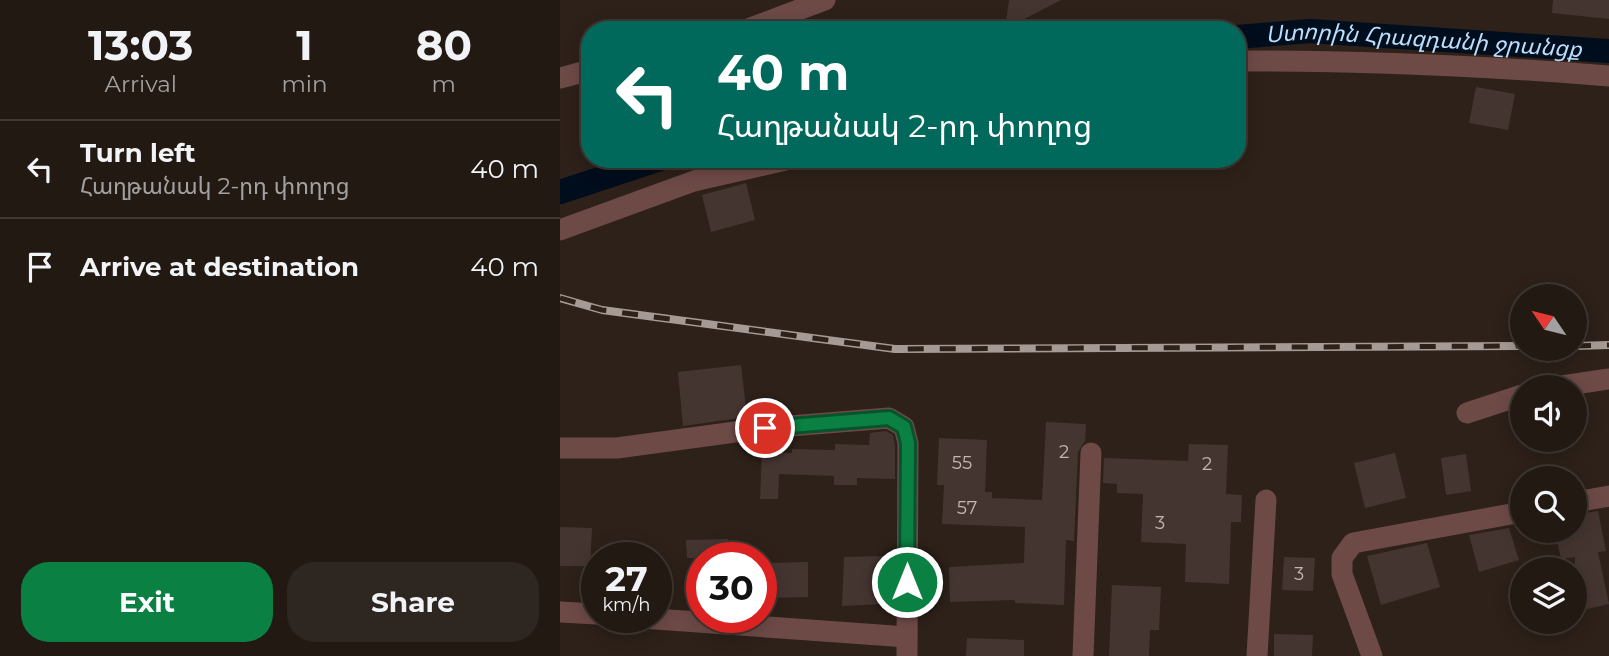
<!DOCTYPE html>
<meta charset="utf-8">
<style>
body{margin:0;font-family:Montserrat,"Noto Sans Armenian",sans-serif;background:#2e2621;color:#f1f3f6;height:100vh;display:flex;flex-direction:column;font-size:26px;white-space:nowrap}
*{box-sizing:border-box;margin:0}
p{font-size:23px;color:#a2a0a0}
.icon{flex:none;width:38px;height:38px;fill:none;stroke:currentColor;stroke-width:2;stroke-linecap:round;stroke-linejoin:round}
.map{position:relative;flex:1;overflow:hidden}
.details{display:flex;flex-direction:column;background:#221913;width:560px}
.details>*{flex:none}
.guide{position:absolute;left:21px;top:21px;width:665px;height:147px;border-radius:28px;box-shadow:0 4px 18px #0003,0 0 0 2px #3f3833;background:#00695c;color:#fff;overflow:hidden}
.needle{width:46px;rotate:305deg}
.buttons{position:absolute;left:950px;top:284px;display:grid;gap:14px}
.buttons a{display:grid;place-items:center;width:77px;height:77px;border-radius:50%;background:#221913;box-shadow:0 4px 18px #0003,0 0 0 2px #3f3833;font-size:35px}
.speed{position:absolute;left:21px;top:542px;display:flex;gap:14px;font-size:35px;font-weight:700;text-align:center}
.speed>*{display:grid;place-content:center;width:91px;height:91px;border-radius:50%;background:#221913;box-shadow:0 4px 18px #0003,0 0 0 2px #3f3833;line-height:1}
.speed small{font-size:18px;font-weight:400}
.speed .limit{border:10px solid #d22;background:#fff;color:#111}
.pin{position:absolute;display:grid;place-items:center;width:60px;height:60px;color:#fff;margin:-30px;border:4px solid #fff;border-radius:50%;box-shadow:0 2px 7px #0007}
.me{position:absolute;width:77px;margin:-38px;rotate:0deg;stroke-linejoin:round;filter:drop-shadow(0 0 5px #0008)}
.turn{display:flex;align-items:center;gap:24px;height:147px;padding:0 21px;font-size:32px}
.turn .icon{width:91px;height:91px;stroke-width:2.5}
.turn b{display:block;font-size:49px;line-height:60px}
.eta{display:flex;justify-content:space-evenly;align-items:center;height:119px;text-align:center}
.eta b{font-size:42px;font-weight:700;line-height:49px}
.primary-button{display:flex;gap:14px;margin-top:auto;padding:14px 21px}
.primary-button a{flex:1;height:80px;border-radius:28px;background:#0b8043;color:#fff;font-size:28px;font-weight:700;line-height:80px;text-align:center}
.primary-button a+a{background:#2e2621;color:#f1f3f6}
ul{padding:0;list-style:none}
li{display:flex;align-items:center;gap:21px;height:98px;padding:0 21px;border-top:2px solid #3f3833}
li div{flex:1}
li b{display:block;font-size:26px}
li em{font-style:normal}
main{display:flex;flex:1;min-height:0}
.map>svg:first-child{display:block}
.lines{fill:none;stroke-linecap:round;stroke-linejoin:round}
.canal{stroke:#000d1c;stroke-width:24}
.building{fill:#453531}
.minor{stroke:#6e4a47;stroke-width:21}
.rail-casing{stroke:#a59b94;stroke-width:8}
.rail{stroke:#2d2119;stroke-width:5;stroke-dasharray:16;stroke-linecap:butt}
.route-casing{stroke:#07532c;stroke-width:18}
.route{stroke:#0b8043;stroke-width:12}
.labels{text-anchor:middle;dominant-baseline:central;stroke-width:7;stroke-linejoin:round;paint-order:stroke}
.number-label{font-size:18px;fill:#c1b6b1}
.water-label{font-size:23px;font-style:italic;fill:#badefb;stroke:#2d2119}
</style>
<main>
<section class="details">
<div class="eta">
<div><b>13:03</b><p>Arrival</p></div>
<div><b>1</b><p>min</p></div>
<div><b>80</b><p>m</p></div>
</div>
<ul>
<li><svg class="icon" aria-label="left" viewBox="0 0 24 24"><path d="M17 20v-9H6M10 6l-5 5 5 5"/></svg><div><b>Turn left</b><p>Հաղթանակ 2-րդ փողոց</p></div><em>40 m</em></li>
<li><svg class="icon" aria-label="arrive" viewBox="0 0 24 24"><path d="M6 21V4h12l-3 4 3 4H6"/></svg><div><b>Arrive at destination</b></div><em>40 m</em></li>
</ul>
<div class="primary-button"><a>Exit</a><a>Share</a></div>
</section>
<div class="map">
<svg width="1049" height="656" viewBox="0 0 1049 656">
<rect width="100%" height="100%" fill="#2d2119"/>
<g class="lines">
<g class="canal">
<path id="s1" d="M677,37L750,31L1049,51"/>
<path d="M0,192L100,159"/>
</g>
</g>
<g class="building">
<path d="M449,0H501L445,29Z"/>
<path d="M993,0H1049V19L992,13Z"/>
<path d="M916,87L955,94L948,130L909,123Z"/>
<path d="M186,183L195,220L151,232L142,195Z"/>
<path d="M181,365L187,417L123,426L118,372Z"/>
<path d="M486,422L526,424L525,441L518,452L514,541L506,540L504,605L455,603V600L390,602L389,567L464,563L465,527L382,524L384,485H377L379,438L427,440L425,492H432V498L482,500Z"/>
<path d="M326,431L333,435L335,445V479L297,478V485H274V476L219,474L218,499H200L202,452L232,453V449L275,450V444L309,445L310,433Z"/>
<path d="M629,444L668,445L666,494L682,495L681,522H671L669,584L625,582L626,544L581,542L583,494L557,493V484L543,483L544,458L628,461Z"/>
<path d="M835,453L846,498L805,508L794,463Z"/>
<path d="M906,454L911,491L886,495L881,458Z"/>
<path d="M1038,511L1046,551L1038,552L1049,604L1015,612V557L1001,559L995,530H1015V515Z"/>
<path d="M0,527L32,528L30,566H0Z"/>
<path d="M949,528L959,560L919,572L909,535Z"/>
<path d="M168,539V558H127L126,540Z"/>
<path d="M867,543L880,587L821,605L807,556Z"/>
<path d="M325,556L322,604L282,606L284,557Z"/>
<path d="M724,557L755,558L753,591L722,590Z"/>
<path d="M248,562V597L210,598L209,563Z"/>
<path d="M552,585L601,587L599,630H590L589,656H549Z"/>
<path d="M714,634L753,635L752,656H714Z"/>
<path d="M407,638L464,640V656H406Z"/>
</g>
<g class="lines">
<g class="minor">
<path d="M185,30L265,0"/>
<path d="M677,61C801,60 925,66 1049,76"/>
<path d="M0,78L30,70"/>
<path d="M0,230L134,181L230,159"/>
<path d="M995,387L1049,379"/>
<path d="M907,413L962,395"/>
<path d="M0,448H57L205,428L329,418L344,427L348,443L347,656"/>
<path d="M1015,502L1049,496"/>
<path d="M0,612L37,614"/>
<path d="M82,618L347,637"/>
<path d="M523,656L531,453"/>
<path d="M697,656L706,500"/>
<path d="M812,656L782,574V558L793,543L962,512"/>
</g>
<defs>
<g id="rail">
<path d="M0,298L42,310L335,349L962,346"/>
<path d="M1015,346L1049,345"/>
</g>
</defs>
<use href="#rail" class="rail-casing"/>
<use href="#rail" class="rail"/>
</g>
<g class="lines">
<defs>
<path id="route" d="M205,428L329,418L344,427L348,443L347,582"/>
</defs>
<use href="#route" class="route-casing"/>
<use href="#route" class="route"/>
</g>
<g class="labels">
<g class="number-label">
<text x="504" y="452">2</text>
<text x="402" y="463">55</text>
<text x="647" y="464">2</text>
<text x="407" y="508">57</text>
<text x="600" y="523">3</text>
<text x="739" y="574">3</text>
</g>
<g class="water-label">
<text stroke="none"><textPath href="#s1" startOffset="187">Ստորին Հրազդանի ջրանցք</textPath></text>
</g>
</g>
</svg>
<div class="buttons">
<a><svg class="needle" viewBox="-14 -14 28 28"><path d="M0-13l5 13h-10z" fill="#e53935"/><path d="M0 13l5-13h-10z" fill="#a2a0a0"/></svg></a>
<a><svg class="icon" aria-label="sound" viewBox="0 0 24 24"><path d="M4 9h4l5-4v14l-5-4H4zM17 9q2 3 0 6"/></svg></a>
<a><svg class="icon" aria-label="search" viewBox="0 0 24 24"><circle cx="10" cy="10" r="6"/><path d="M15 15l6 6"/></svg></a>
<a><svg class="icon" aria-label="layers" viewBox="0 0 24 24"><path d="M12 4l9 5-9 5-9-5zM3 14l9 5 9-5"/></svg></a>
</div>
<div class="speed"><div>27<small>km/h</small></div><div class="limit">30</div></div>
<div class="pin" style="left:205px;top:428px;background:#d93025"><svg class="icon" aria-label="arrive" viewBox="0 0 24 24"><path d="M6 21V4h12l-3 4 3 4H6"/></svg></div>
<svg class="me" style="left:347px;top:582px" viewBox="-20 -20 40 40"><circle r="17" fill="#0b8043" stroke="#fff" stroke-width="3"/><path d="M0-11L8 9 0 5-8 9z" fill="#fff"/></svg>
<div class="guide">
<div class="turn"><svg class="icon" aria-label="left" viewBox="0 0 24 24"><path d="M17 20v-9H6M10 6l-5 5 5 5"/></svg><div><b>40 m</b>Հաղթանակ 2-րդ փողոց</div></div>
</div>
</div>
</main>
